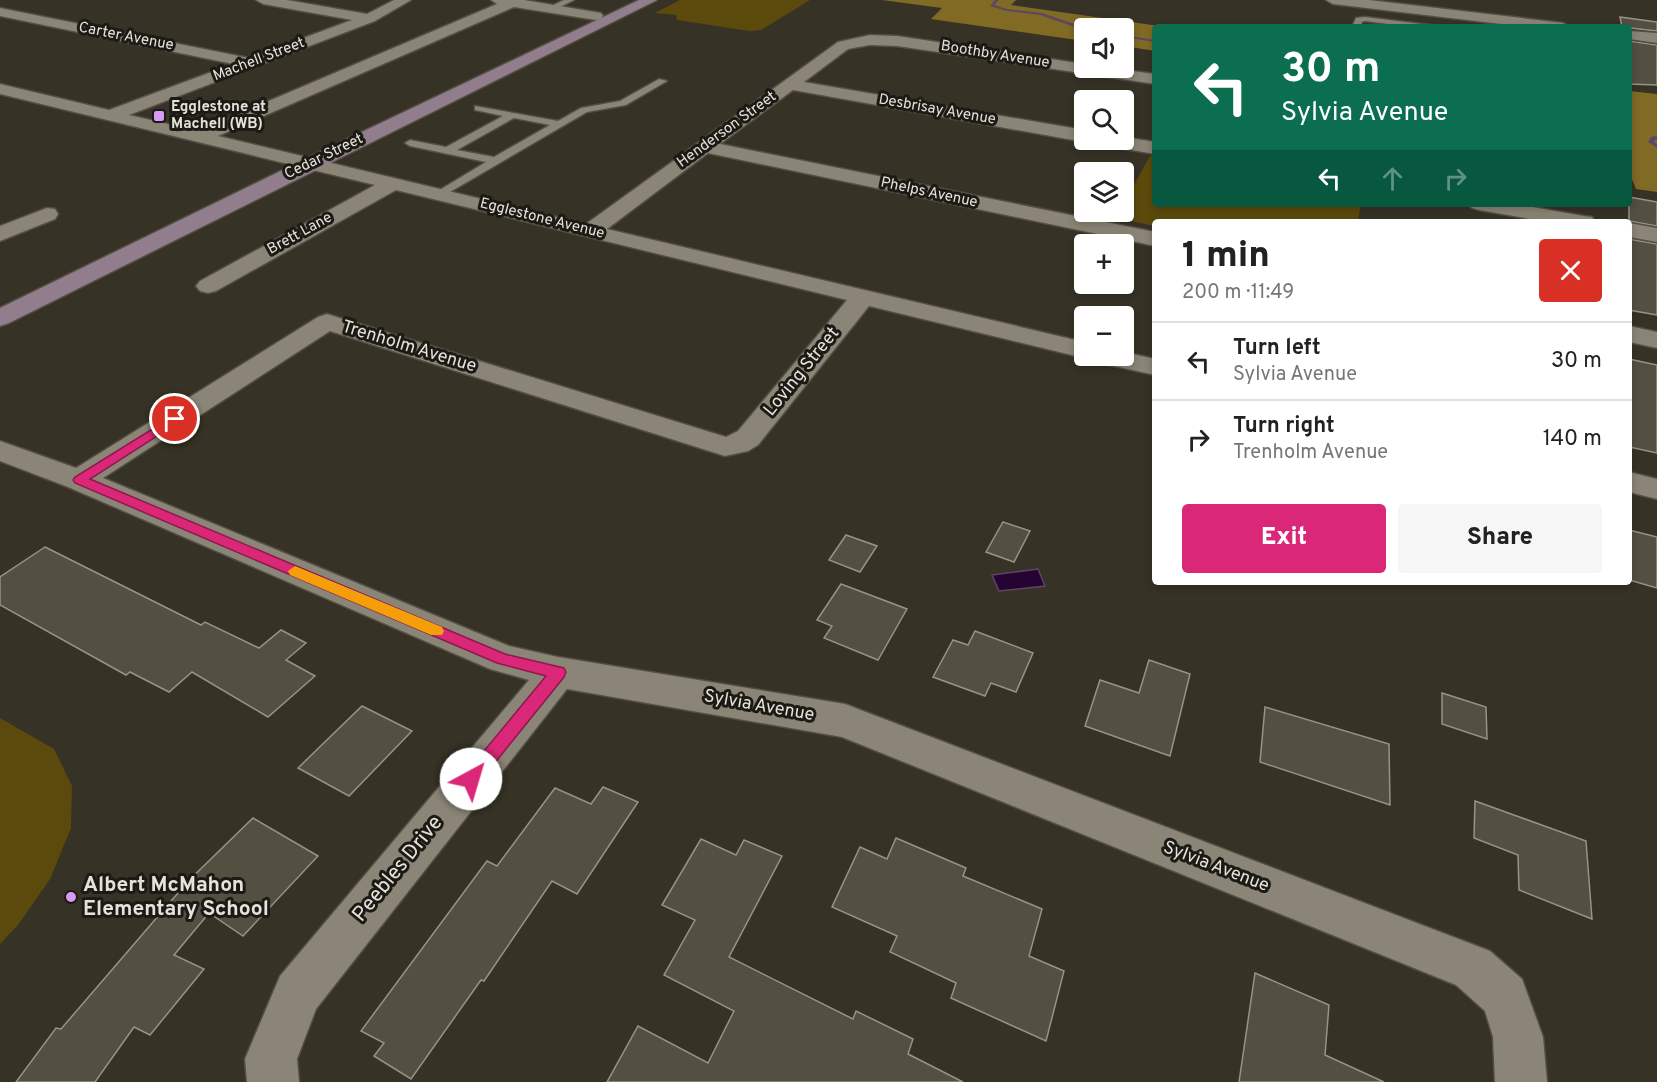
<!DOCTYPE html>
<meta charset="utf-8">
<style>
body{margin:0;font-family:Overpass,sans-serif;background:#f6f6f6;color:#222;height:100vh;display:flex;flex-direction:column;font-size:22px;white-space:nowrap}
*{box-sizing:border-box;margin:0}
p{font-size:20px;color:#767676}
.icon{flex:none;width:33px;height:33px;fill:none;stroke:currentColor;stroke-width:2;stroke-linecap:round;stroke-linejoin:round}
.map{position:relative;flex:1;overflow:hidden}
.sheet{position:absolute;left:1152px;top:219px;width:480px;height:366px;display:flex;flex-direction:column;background:#fff;border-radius:6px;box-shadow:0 3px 9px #0003}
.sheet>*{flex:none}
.hud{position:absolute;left:1152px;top:24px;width:480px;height:183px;border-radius:6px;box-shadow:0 3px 9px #0003;background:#0b6e4f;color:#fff;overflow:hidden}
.tools{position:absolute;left:1074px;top:18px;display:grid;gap:12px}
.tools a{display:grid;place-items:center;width:60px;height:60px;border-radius:6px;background:#fff;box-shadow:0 3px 9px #0003;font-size:30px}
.pin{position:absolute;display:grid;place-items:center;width:51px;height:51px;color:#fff;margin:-26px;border:3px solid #fff;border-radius:50%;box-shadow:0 2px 6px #0007}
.me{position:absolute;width:66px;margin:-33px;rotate:39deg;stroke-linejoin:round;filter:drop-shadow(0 0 4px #0008)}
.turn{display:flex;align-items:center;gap:21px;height:126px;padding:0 30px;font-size:27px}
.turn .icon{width:78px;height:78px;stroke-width:2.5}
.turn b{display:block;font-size:42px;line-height:51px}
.lanes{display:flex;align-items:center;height:57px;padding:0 30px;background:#0003;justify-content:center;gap:30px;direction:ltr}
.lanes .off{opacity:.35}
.round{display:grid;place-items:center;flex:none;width:63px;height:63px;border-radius:6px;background:#f6f6f6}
.overview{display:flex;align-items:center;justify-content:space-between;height:102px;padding:0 30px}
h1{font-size:36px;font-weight:800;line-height:45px}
.action{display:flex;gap:12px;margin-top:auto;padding:12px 30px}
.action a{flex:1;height:69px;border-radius:6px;background:#db2777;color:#fff;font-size:24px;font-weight:800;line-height:69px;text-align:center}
.action a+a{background:#f6f6f6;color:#222}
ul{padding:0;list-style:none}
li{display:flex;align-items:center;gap:18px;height:78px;padding:0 30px;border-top:2px solid #e0e0e0}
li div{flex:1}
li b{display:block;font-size:22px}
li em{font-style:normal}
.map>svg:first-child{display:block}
.green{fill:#5c4a0c}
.forest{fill:#816b24}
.water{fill:#250333;stroke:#5f4665;stroke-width:1.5}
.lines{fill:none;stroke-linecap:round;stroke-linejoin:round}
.stream{fill:#5f4665;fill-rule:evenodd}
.building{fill:#534f41;stroke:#989384;stroke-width:1.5}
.lane-casing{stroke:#524e43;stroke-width:3}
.street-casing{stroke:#524e43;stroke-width:3}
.secondary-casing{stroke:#524e43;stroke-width:3}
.lane{fill:#8a8576;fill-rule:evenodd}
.street{fill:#8a8576;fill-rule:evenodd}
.secondary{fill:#927d8d;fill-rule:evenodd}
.route{fill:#db2777;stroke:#8e194d;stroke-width:1.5}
.slow{fill:#f59e0b}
.poi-dot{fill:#d99af7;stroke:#1c1a14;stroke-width:2}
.labels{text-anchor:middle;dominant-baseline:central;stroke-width:6;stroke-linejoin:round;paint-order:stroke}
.far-street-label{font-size:15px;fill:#e5e2da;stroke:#1c1a14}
.far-poi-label{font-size:15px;font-weight:bold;fill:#e5e2da;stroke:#1c1a14;text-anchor:start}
.street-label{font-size:18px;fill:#e5e2da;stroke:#1c1a14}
.near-street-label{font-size:21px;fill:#e5e2da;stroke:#1c1a14}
.near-poi-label{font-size:21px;font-weight:bold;fill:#e5e2da;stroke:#1c1a14;text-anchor:start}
</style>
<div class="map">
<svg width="1657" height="1082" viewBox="0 0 1657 1082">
<rect width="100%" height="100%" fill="#363225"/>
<g class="green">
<path d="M680,0H810L761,30L749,31L677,20L676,15L655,13Z"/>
<path d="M1150,156L1155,157V204H1361L1358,222H1155V226L1115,218L1119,212H1124V203Z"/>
<path d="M0,718L54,749L72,786L71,828L50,879L18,925L0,944Z"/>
</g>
<g class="forest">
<path d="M882,0H1016L1011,5L1166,27H1155V51L1124,46V28H1084V41L931,19L942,8Z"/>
<path d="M1629,91L1657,94V192L1636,189L1629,172Z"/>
</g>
<path class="water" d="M1038,569L1045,586L999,591L992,575Z"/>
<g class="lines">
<g class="stream">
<path d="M995,0H999L994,5L1007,9L1042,13L1086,28L1083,30L1040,15L1007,11L990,6Z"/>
<path d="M1124,35L1155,40V42L1124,37Z"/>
<path d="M1657,136V140H1655L1654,142L1657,144V148L1648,142L1651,137Z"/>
</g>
</g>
<g class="building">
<path d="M1620,17L1657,22V31L1622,27Z"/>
<path d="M1629,41L1657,45V85L1629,84Z"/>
<path d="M1629,197L1657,202V226L1629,221Z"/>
<path d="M1629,239L1657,244V315L1629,310Z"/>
<path d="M1629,359L1657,365V453L1629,447Z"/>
<path d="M1003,522L1030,531L1014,562L986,552Z"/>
<path d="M1629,530L1657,537V588L1629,580Z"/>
<path d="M846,535L877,546L860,572L829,560Z"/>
<path d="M45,547L201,625L205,622L259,648L281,630L306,643L286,660L315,676L268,717L192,672L169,692L130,672L126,675L0,605V577Z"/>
<path d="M841,584L907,609L878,660L824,638L832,626L817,620Z"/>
<path d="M975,631L1033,653L1016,692L991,683L985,696L933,677L953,640L968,645Z"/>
<path d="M1149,660L1190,674L1170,756L1085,726L1100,680L1139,693Z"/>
<path d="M1442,693L1486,707L1487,739L1442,724Z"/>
<path d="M362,706L412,731L349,796L298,768Z"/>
<path d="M1265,707L1389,744L1390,805L1260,762Z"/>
<path d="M603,787L638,802L577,894L552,881L484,981L481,980L411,1079L374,1056L384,1043L361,1031L487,861L497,866L555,788L591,804Z"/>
<path d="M1475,801L1586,841L1592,919L1519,890L1518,855L1474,838Z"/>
<path d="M253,818L318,856L243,936L209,913L174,955L204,969L150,1035L134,1027L95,1082H16L56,1028L61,1029L178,893L177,892Z"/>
<path d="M896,838L966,868L963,876L1042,909L1029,956L1064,971L1046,1041L951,998L956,983L890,952L897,936L832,907L860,847L887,859Z"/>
<path d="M701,839L736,855L744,840L782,856L729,957L853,1019L856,1011L913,1039L908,1054L963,1082H607L638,1026L708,1063L734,1011L664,975L695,920L662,905Z"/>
<path d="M1255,973L1329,1005L1325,1055L1384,1082H1239Z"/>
</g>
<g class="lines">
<defs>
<g id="lane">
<path d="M564,0H574L554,10L547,8Z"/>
<path d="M1365,17L1430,25L1434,27H1411L1365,21L1362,22L1360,27H1352L1356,18Z"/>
<path d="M659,79L667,81L626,105L587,112L443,196H435L433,194L486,162L410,146L405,143L410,140L446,147L503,116L475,110V106L558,121L581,108L620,101ZM514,118L550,125L494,157L457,150Z"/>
</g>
<g id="street">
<path d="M256,0H287L367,14L394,0H411L375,21L129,115L198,131L497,4L491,0H524L601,13L603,16L601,19L596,20L514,7L218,136L586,224L838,42L870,35L897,36L1084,64V68H1110L1155,74V84L897,46L870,45L848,49L804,82L1084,130V140H1091L1084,142L793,90L720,144L1155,232V246L708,153L607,229L1084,342V356H1124V352L1155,359V375L1096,362L1092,356L1084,358L869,306L758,445L748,451L725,456L330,331L103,478L509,646L558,657L845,704L1490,951L1522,979L1543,1037L1547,1082H1495L1493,1037L1485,1011L1456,985L842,737L567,689L316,1009L297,1059L299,1082H247L245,1059L280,976L529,680L490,669L68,487L0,461V441L76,468L318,317L327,314L726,437L738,431L847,300L396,190L216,291L208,293L200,291L196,286L200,281L375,185L0,94V84L109,110L233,64L0,16V8L249,58L352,20L263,4Z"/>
<path d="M1326,0H1369L1563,23L1570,27H1526L1333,4Z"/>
<path d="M1629,31L1657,33V43L1629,39Z"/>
<path d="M1124,137L1155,142V154L1107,146L1100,144L1098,140H1124Z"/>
<path d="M1468,204H1516L1584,216L1592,217L1595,222H1547L1479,210L1472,208Z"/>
<path d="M47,208L55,209L58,214L55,219L0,241V226Z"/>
<path d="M1629,223L1657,228V242L1629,237Z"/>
<path d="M1629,326L1657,332V348L1629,342Z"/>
<path d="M1629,472L1657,479V499L1629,492Z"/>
</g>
<path id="secondary" d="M639,0H657L9,323L0,326V308L303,160Z"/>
</defs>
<use href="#lane" class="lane-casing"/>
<use href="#street" class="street-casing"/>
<use href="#secondary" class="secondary-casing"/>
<use href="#lane" class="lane"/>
<use href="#street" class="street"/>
<use href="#secondary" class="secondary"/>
</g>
<path class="route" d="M175,415L181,419L179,422L90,479L505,654L564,668L566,672L564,677L477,785L471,787L465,785L463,779L465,774L546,676L497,663L75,483L73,480L75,477Z"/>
<path class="slow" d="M295,566L442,627L444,631L442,635H431L290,575L288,571Z"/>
<g class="poi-dot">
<rect x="153" y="110" width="12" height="12" rx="3"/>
<circle cx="71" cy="897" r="6"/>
</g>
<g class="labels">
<g class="far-street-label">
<text transform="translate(126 37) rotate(11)">Carter Avenue</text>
<text transform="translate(995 55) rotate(9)">Boothby Avenue</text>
<text transform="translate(259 60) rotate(-21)">Machell Street</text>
<text transform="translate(937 110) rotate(10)">Desbrisay Avenue</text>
<text transform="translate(727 130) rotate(-36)">Henderson Street</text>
<text transform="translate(324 157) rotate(-26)">Cedar Street</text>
<text transform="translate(929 193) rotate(12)">Phelps Avenue</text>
<text transform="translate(542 219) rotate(14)">Egglestone Avenue</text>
<text transform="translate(300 234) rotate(-29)">Brett Lane</text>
</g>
<g class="far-poi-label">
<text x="171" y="107">Egglestone at<tspan x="171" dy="17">Machell (WB)</tspan></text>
</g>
<g class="street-label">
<text transform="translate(409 347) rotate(17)">Trenholm Avenue</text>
<text transform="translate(802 372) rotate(-51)">Loving Street</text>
<text transform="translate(759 706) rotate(10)">Sylvia Avenue</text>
<text transform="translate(1216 867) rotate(21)">Sylvia Avenue</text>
</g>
<g class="near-street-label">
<text transform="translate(398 869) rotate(-51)">Peebles Drive</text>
</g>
<g class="near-poi-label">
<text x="83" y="885">Albert McMahon<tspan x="83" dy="24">Elementary School</tspan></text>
</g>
</g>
</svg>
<div class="tools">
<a><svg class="icon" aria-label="sound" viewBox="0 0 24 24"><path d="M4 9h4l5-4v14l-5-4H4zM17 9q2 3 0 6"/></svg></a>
<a><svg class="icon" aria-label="search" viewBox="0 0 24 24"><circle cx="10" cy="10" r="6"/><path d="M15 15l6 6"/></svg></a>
<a><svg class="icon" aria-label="layers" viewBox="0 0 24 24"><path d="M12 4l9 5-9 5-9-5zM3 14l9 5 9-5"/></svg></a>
<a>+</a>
<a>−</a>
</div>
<div class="pin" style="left:175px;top:419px;background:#d93025"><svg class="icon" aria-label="arrive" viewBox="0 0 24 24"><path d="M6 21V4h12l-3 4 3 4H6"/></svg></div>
<svg class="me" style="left:471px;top:779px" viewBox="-20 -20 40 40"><circle r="19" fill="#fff"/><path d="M0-13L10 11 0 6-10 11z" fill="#db2777"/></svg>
<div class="hud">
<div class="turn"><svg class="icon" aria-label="left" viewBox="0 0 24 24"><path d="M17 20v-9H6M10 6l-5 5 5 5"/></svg><div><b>30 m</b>Sylvia Avenue</div></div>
<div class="lanes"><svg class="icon" aria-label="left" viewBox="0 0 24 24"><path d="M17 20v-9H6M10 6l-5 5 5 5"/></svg><svg class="icon off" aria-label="ahead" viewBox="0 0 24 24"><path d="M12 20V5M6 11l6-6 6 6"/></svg><svg class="icon off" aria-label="right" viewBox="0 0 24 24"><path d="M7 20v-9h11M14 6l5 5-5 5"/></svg></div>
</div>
<section class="sheet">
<div class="overview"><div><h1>1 min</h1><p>200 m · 11:49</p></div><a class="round" style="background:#d93025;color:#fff"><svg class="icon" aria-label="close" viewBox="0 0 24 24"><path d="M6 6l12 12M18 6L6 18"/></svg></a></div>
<ul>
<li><svg class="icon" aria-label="left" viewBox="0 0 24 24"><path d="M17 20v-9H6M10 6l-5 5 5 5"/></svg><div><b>Turn left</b><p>Sylvia Avenue</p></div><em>30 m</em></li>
<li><svg class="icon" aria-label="right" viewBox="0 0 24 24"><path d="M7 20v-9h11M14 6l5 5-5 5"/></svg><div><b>Turn right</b><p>Trenholm Avenue</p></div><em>140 m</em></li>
</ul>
<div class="action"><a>Exit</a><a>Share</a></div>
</section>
</div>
